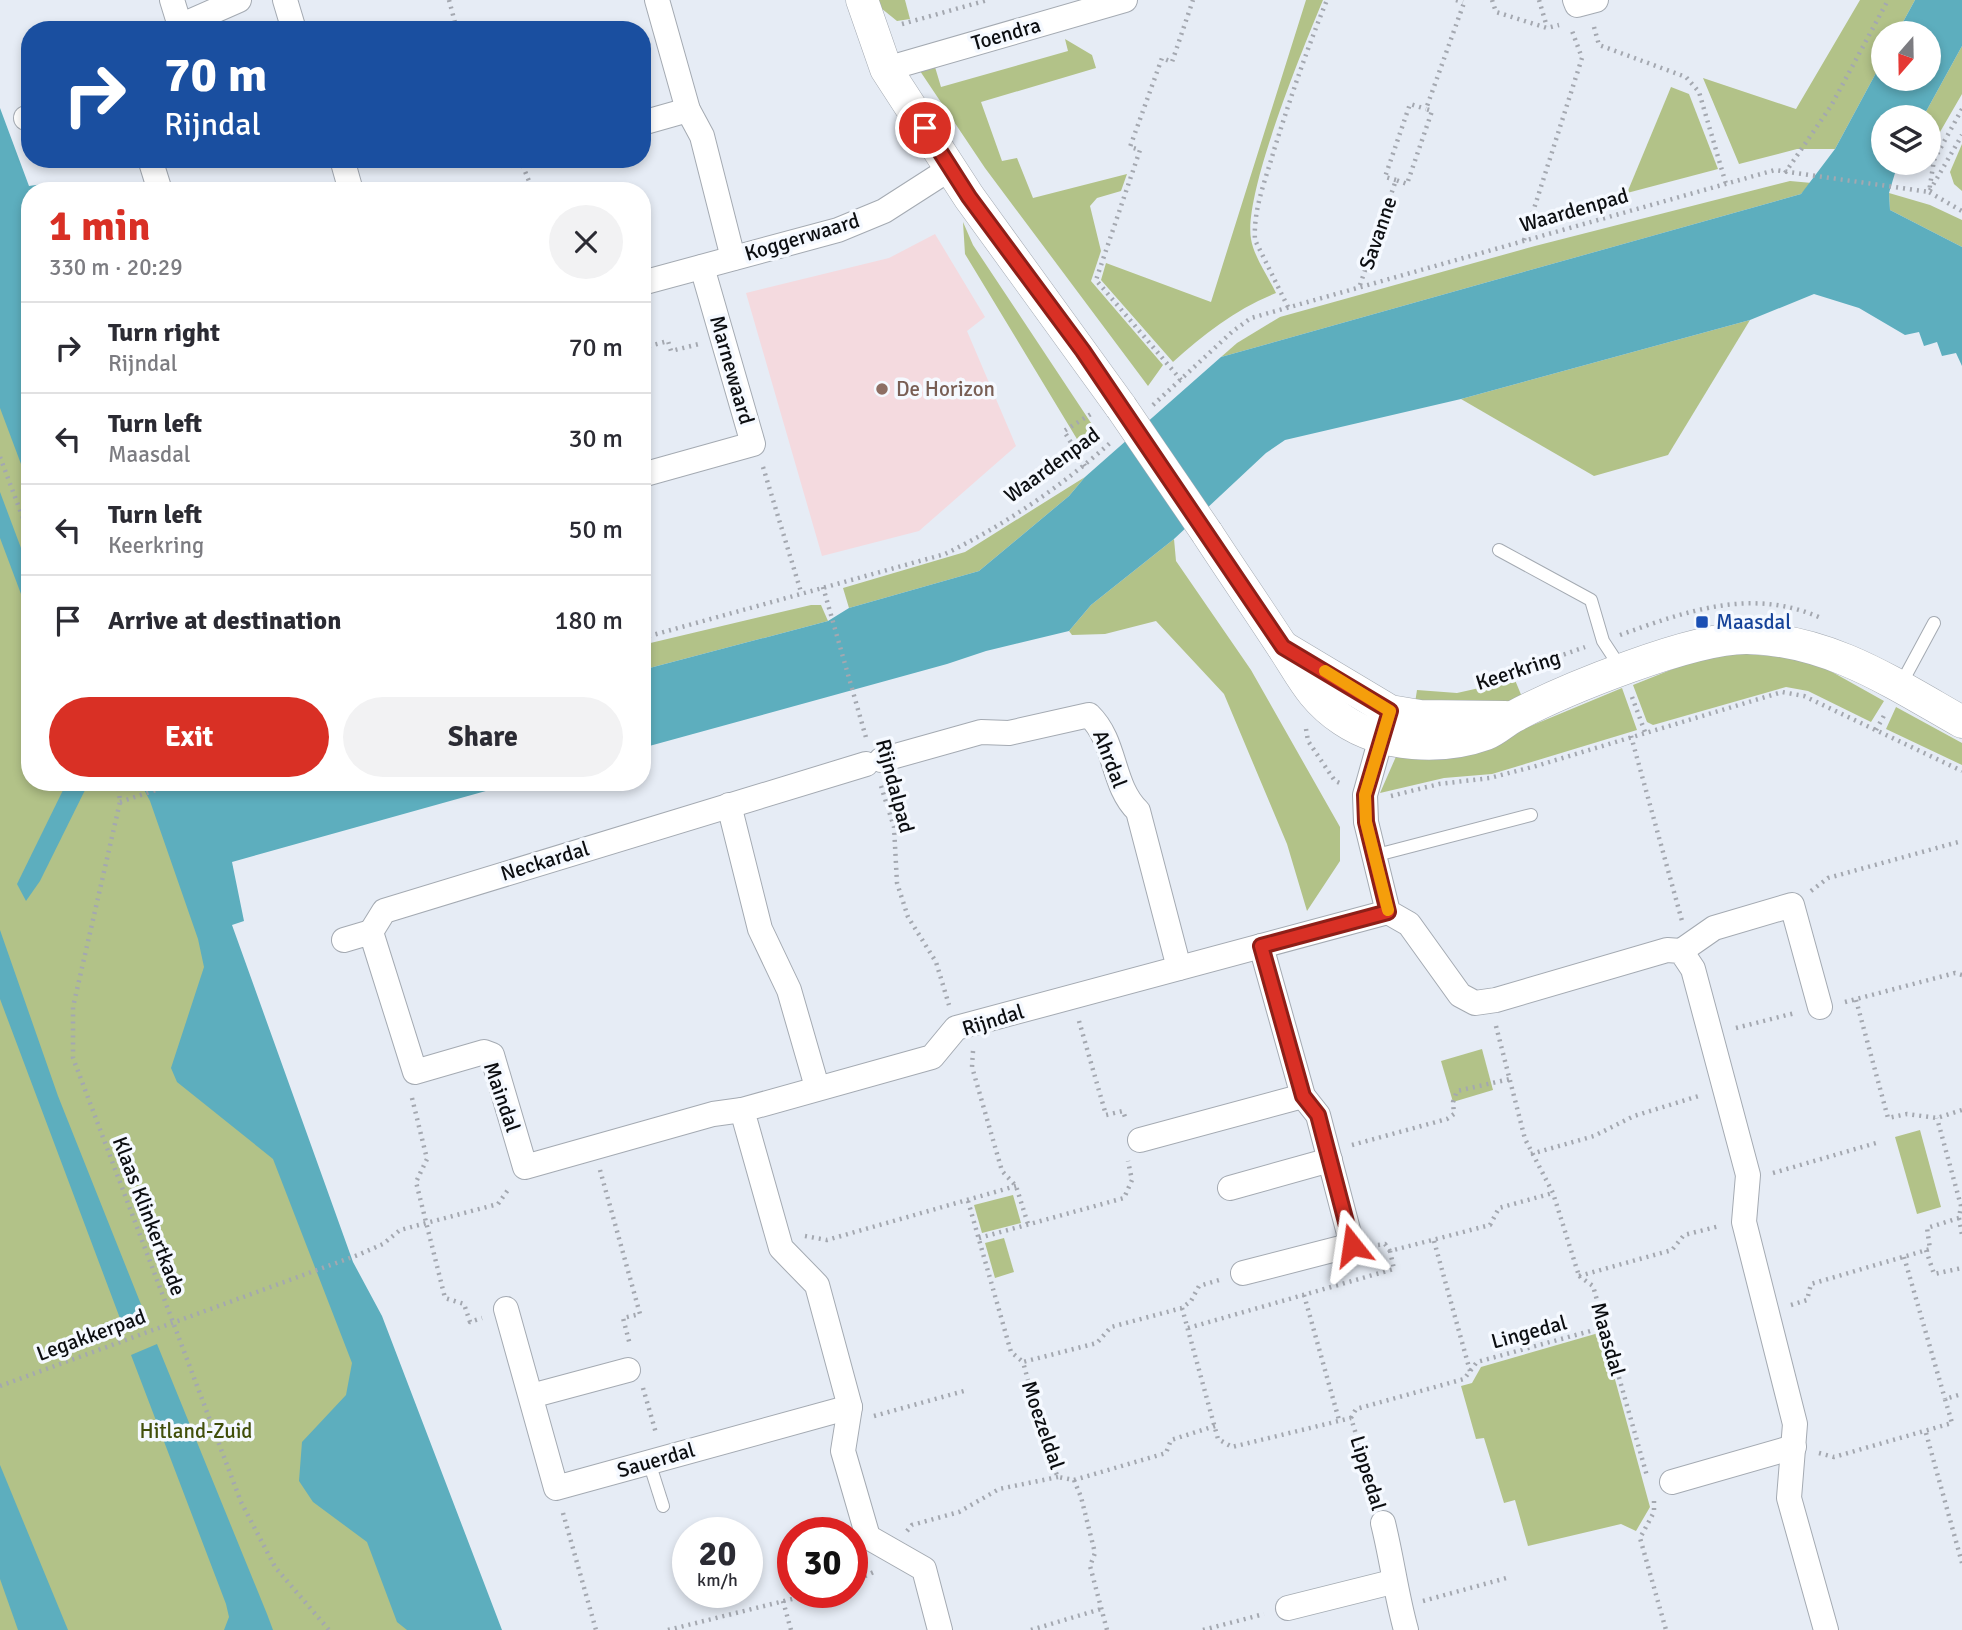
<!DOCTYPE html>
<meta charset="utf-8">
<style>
body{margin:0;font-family:Signika,sans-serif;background:#f2f2f3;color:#2b2b33;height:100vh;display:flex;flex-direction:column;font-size:26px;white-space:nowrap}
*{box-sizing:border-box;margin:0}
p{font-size:23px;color:#7c7c81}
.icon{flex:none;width:38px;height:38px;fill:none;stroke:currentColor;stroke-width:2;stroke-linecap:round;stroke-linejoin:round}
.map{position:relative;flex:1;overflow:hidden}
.panel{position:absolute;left:21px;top:182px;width:630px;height:609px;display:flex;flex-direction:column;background:#fff;border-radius:28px;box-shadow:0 4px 10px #0003}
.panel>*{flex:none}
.banner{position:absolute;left:21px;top:21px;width:630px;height:147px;border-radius:28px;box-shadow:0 4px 10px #0003;background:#1a4fa0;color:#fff;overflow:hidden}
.needle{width:46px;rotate:200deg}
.fabs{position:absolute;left:1871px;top:21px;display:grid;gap:14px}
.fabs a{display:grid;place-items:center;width:70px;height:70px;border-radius:50%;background:#fff;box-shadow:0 4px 10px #0003;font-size:35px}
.speed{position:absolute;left:672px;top:1517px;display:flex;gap:14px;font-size:35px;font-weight:700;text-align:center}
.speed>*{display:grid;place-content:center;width:91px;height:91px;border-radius:50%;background:#fff;box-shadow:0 4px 10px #0003;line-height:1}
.speed small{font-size:18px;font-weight:400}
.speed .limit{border:10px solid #d22;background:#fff;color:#111}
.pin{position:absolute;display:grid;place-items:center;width:60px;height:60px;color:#fff;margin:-30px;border:4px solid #fff;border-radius:50%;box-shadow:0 2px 7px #0007}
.me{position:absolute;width:77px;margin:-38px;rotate:345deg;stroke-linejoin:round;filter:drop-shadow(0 0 5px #0008)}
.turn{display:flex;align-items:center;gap:24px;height:147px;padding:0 28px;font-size:32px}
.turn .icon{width:91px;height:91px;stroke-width:2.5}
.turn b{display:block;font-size:49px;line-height:60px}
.round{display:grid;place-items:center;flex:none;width:74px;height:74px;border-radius:37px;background:#f2f2f3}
.summary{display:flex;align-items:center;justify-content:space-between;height:119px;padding:0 28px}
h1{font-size:42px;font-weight:700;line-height:52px;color:#d93025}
.cta{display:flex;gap:14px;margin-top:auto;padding:14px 28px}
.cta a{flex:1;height:80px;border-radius:42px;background:#d93025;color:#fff;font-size:28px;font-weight:700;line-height:80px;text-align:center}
.cta a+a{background:#f2f2f3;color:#2b2b33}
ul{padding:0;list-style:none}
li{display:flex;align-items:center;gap:21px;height:91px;padding:0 28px;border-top:2px solid #e1e1e2}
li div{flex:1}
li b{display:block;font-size:26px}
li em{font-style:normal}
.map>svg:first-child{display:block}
.education{fill:#f4dadf}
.green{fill:#b2c288}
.water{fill:#5daebe}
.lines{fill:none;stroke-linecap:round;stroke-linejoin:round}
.service-casing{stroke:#a4aab2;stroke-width:14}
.minor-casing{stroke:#a4aab2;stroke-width:26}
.tertiary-casing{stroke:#a4aab2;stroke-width:33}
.path{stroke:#a4a8b0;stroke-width:4.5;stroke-dasharray:2 5;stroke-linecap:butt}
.service{stroke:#fff;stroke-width:12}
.minor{stroke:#fff;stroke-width:24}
.tertiary{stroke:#fff;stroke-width:32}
.tertiary-bridge-casing{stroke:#a4aab2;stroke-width:33;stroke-linecap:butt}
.tertiary-bridge{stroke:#fff;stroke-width:32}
.route-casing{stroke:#8d1f18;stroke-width:18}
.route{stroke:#d93025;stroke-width:12}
.slow{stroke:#f59e0b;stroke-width:12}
.education-dot{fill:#8d6e63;stroke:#f5f9ff;stroke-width:2.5}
.transit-dot{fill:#1a4fb4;stroke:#f5f9ff;stroke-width:2.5}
.labels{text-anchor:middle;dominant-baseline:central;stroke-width:7;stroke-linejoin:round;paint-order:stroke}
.street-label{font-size:21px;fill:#0c0e11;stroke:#f5f9ff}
.education-label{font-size:21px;fill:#785e54;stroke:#f5f9ff;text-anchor:start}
.transit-label{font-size:21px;fill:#164399;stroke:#f5f9ff;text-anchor:start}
.park-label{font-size:21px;fill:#414f0a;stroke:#f5f9ff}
</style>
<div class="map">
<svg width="1962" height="1630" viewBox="0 0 1962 1630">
<rect width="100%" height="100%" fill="#e6ecf5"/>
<path class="education" d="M935,234L985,317L967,331L1016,446L919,531L822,556L746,293L889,258Z"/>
<g class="green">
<path d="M871,0H905L910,19L897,21Z"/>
<path d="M1306,0H1323C1303,48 1243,194 1251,239C1254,257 1268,276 1276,293C1236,309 1205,333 1173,362L1101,280L1106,263L1211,302Z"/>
<path d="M1860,0H1915L1897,33H1883V60L1835,149H1797L1739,164L1703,78L1796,109Z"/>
<path d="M1065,39L1092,55L1096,68L981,102L1002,161L1017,158L1033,198L1127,174L1121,191L1097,198L1090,206L1101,251L1091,281L1163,365L1148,386L985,168L920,71L935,67L941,87L1068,51Z"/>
<path d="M1962,46V94L1929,151L1928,117H1923Z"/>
<path d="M1671,87L1689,94L1718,169L1627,193Z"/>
<path d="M1962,144V191L1954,184L1950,172Z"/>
<path d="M1790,181L1812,183L1801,194L1221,357L1237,343L1280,317L1535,246Z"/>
<path d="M1889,193L1930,205L1962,220V247L1890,210Z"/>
<path d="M963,222L973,245L1099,435L1083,449L965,254Z"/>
<path d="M0,304L30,379V782H180L480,1630H0Z"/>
<path d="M1750,320L1668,455L1594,476L1461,399Z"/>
<path d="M1085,477L1069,496L979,571L849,608L843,588L965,552Z"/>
<path d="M1174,539L1176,561L1251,670L1340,827V861L1307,911L1287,844L1224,694L1156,621L1105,634L1072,635L1069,631L1091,605Z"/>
<path d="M811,605H821L828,621L642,670V645Z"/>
<path d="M1734,653L1796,658L1825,668L1884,701L1871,722L1808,691L1786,687L1653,725L1647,722L1633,685L1703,657Z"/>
<path d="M1515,680L1522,697L1502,703H1415L1417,690L1457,693Z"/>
<path d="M1622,688L1637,730L1492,774L1444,778L1380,793L1398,752L1516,732Z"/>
<path d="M1896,707L1962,743V765L1886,729Z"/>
<path d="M1482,1049L1493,1090L1453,1102L1441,1061Z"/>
<path d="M1920,1130L1941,1207L1917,1214L1895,1137Z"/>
<path d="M1013,1195L1021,1223L982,1233L974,1205Z"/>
<path d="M1004,1238L1014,1272L995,1278L985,1243Z"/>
<path d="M1602,1332L1650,1507L1636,1531L1621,1524L1528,1546L1515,1500L1504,1503L1484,1438L1476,1439L1461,1386L1472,1383L1481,1367Z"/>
</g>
<g class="water">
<path d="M1915,0H1962V46L1923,117H1883V163H1898L1889,193L1890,210L1962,247V366L1956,353L1942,356L1937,342L1924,346L1919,332L1905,335L1859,308L1814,294L1750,320L1461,399L1285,440L1266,453L1174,539L1091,605L1069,631L986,651L947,664L642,748V670L828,621L849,608L979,571L1069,496L1085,477L1221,357L1801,194L1835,149L1883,60V79H1928V33H1897Z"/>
<path d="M0,108L29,186L43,184L44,191H30V198L23,200L30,226V488L0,408Z"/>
<path d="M0,492L30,572V618L0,538Z"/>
<path d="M67,782H89L40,881L26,901L17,884Z"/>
<path d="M140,782H518L232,862L244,921L232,925L353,1262L382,1316L502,1630H407L397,1622L367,1542L313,1502L299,1481L302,1442L346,1395L352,1363L273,1159L177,1082L171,1068L204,967L198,939L150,801Z"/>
<path d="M0,930L58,1096L144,1312L121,1321L0,999Z"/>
<path d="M157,1344L267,1614L273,1630H224L229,1617L226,1604L131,1355Z"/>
<path d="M0,1465L68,1630H18L0,1579Z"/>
</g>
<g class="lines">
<defs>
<g id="service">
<path d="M1499,550L1591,600L1603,641L1622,670"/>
<path d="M1900,686L1934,623"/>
<path d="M1373,856L1531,815"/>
<path d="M649,1462L663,1506"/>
</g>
<g id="minor">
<path d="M172,0L180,26L239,0"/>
<path d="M285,0L294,30"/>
<path d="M657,0L688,110L702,136L733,258"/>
<path d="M1575,0L1577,5L1596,0"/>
<path d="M886,69L1125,0"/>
<path d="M26,118H30"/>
<path d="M642,123L688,110"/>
<path d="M150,159L160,191"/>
<path d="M342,159L351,191"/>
<path d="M642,283L838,230L884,211L951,168"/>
<path d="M642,475L753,444L702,267"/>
<path d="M1386,720L1365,795L1366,822L1388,912L1409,924L1460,995L1475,1003L1496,1000L1667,950L1681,951L1693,969L1748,1175L1744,1222L1795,1424L1789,1498L1826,1630"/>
<path d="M881,760L981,732L1009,733L1089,715C1117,742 1111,785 1138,811L1179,968"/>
<path d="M729,805L760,929L789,990L817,1087"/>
<path d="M371,932L384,911L866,764"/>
<path d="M344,940L371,932L415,1072L484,1052L492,1055L525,1167L713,1114L742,1110"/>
<path d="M1681,951L1714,928L1792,905L1820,1007"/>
<path d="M1140,1140L1303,1096"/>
<path d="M1230,1188L1330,1160"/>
<path d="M1243,1273L1352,1245L1318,1115L1303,1096L1261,946"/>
<path d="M506,1309L556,1488L850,1407"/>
<path d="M531,1396L628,1370"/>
<path d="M1672,1482L1794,1447"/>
<path d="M1383,1523C1392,1559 1396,1594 1406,1630"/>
<path d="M1288,1608L1392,1582"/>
<path d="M940,1630L924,1569L868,1537L843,1451L850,1407L817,1285L781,1248L742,1110L932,1057L956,1028L1388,912"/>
</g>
<g id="tertiary">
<path d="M862,0L886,69L969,197L1121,407"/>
<path d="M1207,533C1231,570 1256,606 1280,643C1301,674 1310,698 1343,720C1383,747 1442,750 1486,734C1496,730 1504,722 1513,717C1563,690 1693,637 1748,638C1830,640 1893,683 1962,722"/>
<path d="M1283,647L1390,711L1420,716L1505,717"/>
</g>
</defs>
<use href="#service" class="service-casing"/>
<use href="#minor" class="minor-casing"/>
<use href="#tertiary" class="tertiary-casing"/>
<g class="path">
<path d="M449,0L457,30"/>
<path d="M1456,0L1463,2"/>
<path d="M1492,0L1496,12L1547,28L1559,25"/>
<path d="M1539,0L1547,27"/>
<path d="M902,24L988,0"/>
<path d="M1594,27L1599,45L1686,77L1699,92L1726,184"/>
<path d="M1962,109L1934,160L1929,192L1962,211"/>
<path d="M520,159L533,191"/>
<path d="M1785,173L1831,106L1888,0"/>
<path d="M1396,180L1385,177L1410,104L1426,109"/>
<path d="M1524,240L1582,58L1571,28"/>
<path d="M1360,285L1396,180L1407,184L1432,111L1426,109L1465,0"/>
<path d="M1288,307L1255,240C1253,209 1266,179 1274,150C1290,99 1307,49 1327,0"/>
<path d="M642,348L668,341L671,351L699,344"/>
<path d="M1181,380L1096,280L1140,150L1130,147L1162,58L1172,62L1193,0"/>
<path d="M1153,405L1233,331L1251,318L1775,170L1929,192L1962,135"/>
<path d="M0,457L30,537"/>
<path d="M1085,466L1064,431L1091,414"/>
<path d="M763,467L801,592"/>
<path d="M823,587L867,741"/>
<path d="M1620,635C1687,611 1752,587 1821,618"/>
<path d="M642,638L945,554C1003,526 1062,486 1110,443"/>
<path d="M1478,685L1585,647"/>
<path d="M1632,697L1645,732"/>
<path d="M1306,729L1308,741L1335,781L1342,784"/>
<path d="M1876,730L1886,712"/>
<path d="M1631,736L1682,921"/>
<path d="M118,782L120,802L73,1007V1058L241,1502L275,1567L329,1630"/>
<path d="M881,786L894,827L897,883L908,917L936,962L949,1005"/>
<path d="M1391,796L1439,784L1490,778L1536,766L1782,692L1804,696L1962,771"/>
<path d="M120,802L180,782"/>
<path d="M1811,891L1828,878L1962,841"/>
<path d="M1856,1000L1888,1118L1907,1114L1937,1118L1962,1110"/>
<path d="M1845,1002L1955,973L1962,975"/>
<path d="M1079,1021L1106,1115L1123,1111L1126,1120"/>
<path d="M1496,1026L1525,1139L1553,1193L1579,1276"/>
<path d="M1736,1028L1795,1013"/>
<path d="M973,1051L972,1067L1002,1171L1016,1186L1028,1224"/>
<path d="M412,1098L427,1159L416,1182L445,1298L464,1304L470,1322L482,1318"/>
<path d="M1352,1145L1447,1119L1454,1114L1453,1102L1457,1091L1510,1079"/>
<path d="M1531,1154L1594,1136L1634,1116L1702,1095"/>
<path d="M600,1170L640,1314L623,1318L630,1345"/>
<path d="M1773,1173L1876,1143"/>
<path d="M968,1201L1011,1352L1023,1362"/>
<path d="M1959,1218L1962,1235"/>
<path d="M805,1236L827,1240L1016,1186"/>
<path d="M979,1238L1124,1198L1132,1180L1128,1161"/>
<path d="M1434,1241L1470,1371"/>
<path d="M1378,1245L1385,1244L1390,1251"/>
<path d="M1926,1250L1934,1274L1962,1268"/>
<path d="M1904,1257L1945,1399"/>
<path d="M1579,1276L1593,1286L1647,1476"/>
<path d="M1579,1276L1672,1250L1684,1235L1720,1226"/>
<path d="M1304,1295L1339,1420"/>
<path d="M1791,1305L1807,1300L1811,1284L1930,1249L1927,1228L1959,1218L1961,1206L1937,1118"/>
<path d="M1182,1308L1218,1439L1232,1447L1351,1418L1376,1499"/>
<path d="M1188,1328L1394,1269L1390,1251L1490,1225L1499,1208L1553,1193"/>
<path d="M0,1386L358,1255L383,1244L400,1230L498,1204L510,1187"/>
<path d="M643,1388L656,1433"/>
<path d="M874,1416L964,1391"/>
<path d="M1351,1418L1356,1409L1464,1379L1477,1362L1605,1327"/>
<path d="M1215,1426L1171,1440L1166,1453L1074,1480L1058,1477L1050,1460L1023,1362L1097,1343L1111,1327L1182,1308L1191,1301L1199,1286L1219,1280"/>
<path d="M1926,1433L1962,1563"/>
<path d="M1819,1453L1834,1457L1952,1423L1945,1399L1962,1394"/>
<path d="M1074,1480L1081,1497L1095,1553L1090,1566L1107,1630"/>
<path d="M1654,1501V1512L1640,1538L1666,1630"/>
<path d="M563,1513L596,1630"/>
<path d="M907,1531L912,1525L959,1512L999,1489L1058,1477"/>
<path d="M852,1582L876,1571"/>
<path d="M783,1601L791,1630"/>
<path d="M1423,1601L1510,1577"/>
<path d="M668,1630L820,1592"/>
<path d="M1031,1630L1101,1609"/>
<path d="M1203,1630L1264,1614"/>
</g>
<use href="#service" class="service"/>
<use href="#minor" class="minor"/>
<use href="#tertiary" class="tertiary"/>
<defs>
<path id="tertiary-bridge" d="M1121,407L1207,533"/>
</defs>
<use href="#tertiary-bridge" class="tertiary-bridge-casing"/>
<use href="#tertiary-bridge" class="tertiary-bridge"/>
</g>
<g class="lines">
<defs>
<path id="route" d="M925,128L969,197L1083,351L1283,647L1390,711L1365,795L1366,822L1388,912L1261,946L1303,1096L1318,1115L1352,1245"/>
</defs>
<use href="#route" class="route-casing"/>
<use href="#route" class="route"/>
<path class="slow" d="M1325,671L1390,711L1365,795L1366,822L1388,910"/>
</g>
<circle class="education-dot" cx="882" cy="389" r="7"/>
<rect class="transit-dot" x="1695" y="615" width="14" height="14" rx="3.5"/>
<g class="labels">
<g class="street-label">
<text transform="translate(1006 34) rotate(-16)">Toendra</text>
<text transform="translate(1574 210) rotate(-16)">Waardenpad</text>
<text transform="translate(1378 233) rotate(-71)">Savanne</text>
<text transform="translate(802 237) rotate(-17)">Koggerwaard</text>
<text transform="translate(732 370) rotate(74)">Marnewaard</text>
<text transform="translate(1052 465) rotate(-36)">Waardenpad</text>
<text transform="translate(1518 670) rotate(-18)">Keerkring</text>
<text transform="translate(1110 759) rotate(69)">Ahrdal</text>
<text transform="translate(895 786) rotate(75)">Rijndalpad</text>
<text transform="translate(545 861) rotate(-17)">Neckardal</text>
<text transform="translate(993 1020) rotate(-17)">Rijndal</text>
<text transform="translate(502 1097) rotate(71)">Maindal</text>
<text transform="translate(149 1216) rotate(69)">Klaas Klinkertkade</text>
<text transform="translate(1529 1332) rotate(-15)">Lingedal</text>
<text transform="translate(91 1335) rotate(-20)">Legakkerpad</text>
<text transform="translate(1608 1339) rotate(74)">Maasdal</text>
<text transform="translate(1043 1425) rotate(71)">Moezeldal</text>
<text transform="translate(656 1460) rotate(-16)">Sauerdal</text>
<text transform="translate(1368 1473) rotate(73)">Lippedal</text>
</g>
<g class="education-label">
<text x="896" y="389">De Horizon</text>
</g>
<g class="transit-label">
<text x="1716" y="622">Maasdal</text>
</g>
<g class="park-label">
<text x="196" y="1431">Hitland-Zuid</text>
</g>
</g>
</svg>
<div class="fabs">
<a><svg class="needle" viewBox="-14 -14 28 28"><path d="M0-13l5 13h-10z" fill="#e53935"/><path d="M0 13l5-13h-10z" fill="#7c7c81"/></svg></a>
<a><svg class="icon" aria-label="layers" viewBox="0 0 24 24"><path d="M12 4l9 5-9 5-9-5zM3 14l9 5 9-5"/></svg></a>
</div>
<div class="speed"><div>20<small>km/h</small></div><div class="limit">30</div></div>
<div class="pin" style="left:925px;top:128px;background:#d93025"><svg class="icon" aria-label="arrive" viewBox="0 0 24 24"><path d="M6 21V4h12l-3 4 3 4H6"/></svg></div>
<svg class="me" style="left:1352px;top:1245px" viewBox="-20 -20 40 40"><path d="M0-17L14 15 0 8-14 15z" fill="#d93025" stroke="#fff" stroke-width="4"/></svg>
<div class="banner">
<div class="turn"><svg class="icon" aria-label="right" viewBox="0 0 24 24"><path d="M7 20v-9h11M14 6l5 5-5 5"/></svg><div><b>70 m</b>Rijndal</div></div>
</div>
<section class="panel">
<div class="summary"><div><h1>1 min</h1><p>330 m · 20:29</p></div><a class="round"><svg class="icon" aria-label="close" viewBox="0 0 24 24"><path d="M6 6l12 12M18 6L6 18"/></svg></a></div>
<ul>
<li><svg class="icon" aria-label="right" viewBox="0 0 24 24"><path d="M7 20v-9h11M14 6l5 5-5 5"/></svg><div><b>Turn right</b><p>Rijndal</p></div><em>70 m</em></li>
<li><svg class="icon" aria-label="left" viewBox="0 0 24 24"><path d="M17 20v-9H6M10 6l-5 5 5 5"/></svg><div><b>Turn left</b><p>Maasdal</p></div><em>30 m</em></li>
<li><svg class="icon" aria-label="left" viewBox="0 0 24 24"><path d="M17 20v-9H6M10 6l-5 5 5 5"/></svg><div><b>Turn left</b><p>Keerkring</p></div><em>50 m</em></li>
<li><svg class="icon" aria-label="arrive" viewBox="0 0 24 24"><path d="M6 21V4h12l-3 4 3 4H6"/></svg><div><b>Arrive at destination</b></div><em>180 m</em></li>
</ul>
<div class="cta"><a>Exit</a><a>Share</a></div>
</section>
</div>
